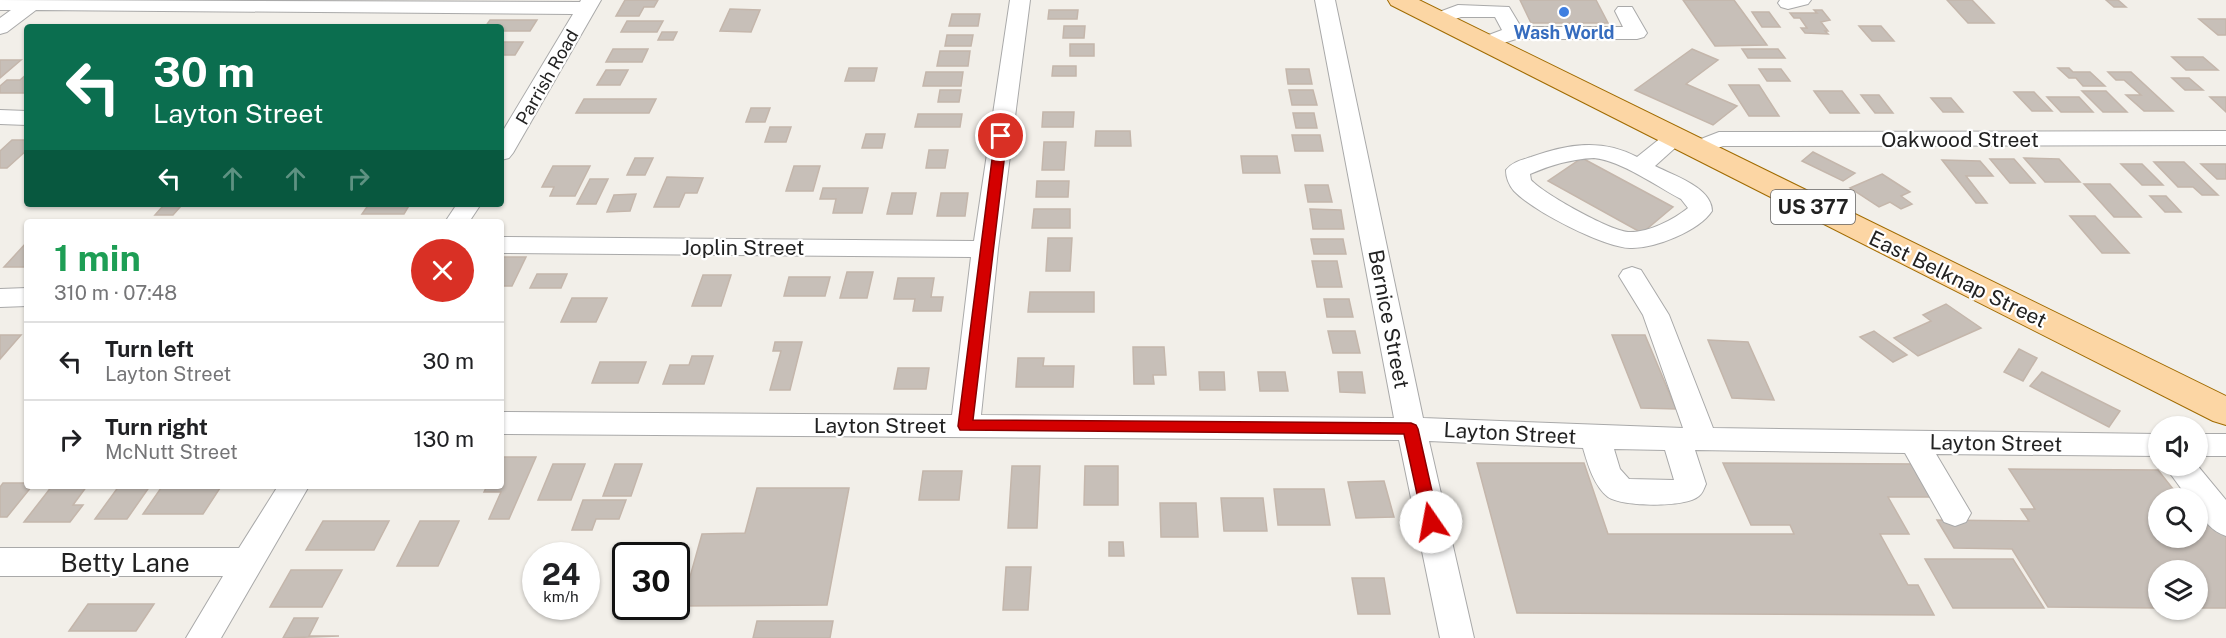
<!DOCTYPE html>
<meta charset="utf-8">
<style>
body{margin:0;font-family:"Public Sans",sans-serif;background:#f6f6f6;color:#202124;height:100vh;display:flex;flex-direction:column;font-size:22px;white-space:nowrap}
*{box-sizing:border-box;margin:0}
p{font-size:20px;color:#757577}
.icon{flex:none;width:33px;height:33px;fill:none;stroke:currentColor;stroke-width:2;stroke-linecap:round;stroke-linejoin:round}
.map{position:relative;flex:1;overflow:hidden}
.panel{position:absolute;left:24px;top:219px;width:480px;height:270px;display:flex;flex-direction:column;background:#fff;border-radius:6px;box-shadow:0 2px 4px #0004}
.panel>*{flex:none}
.top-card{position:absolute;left:24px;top:24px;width:480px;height:183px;border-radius:6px;box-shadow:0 2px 4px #0004;background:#0b6e4f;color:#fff;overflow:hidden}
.buttons{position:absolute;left:2148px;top:416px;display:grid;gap:12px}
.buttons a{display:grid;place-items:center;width:60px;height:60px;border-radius:50%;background:#fff;box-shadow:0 2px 4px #0004;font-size:30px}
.speed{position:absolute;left:522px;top:542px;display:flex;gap:12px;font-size:30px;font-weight:700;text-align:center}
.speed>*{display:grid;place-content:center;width:78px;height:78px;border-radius:50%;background:#fff;box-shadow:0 2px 4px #0004;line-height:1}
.speed small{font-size:15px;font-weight:400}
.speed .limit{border:3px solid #111;border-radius:9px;background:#fff;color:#111}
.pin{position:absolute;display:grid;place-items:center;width:51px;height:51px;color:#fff;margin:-26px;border:3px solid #fff;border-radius:50%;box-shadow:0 2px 6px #0007}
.me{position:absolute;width:66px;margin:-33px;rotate:348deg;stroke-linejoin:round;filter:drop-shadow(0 0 4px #0008)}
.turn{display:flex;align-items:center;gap:21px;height:126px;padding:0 30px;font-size:27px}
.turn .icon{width:78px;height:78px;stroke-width:2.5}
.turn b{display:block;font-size:42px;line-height:51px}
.lanes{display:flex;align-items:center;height:57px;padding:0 30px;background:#0003;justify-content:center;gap:30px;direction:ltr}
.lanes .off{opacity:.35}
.round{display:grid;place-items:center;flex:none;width:63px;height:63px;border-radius:32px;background:#f6f6f6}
.headline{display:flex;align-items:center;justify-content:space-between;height:102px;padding:0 30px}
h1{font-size:36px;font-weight:700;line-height:45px;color:#1e9e55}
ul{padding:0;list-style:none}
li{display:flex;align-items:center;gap:18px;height:78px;padding:0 30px;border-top:2px solid #e0e0e0}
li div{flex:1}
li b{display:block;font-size:22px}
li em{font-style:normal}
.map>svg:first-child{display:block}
.building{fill:#c7bfb8;stroke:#c4b6ab;stroke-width:1.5;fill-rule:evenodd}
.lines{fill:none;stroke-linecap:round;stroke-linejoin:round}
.minor-casing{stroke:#a9a9a9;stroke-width:2}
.major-casing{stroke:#a06b00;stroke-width:2}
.minor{fill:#fff;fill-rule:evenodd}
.major{fill:#fcd6a4;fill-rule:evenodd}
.route{fill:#d40000;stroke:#8a0000;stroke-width:1.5}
.shop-dot{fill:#3f7fe0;stroke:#fff;stroke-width:2}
.labels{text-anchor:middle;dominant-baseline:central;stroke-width:4.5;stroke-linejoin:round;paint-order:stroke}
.far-shop-label{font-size:18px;font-weight:bold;fill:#366cbe;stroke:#fff}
.far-street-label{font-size:18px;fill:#222;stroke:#fff}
.shield{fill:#fff;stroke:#646464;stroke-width:1.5}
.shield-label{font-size:20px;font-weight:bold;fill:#222}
.street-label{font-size:21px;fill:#222;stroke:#fff}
.near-street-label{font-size:26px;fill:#222;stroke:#fff}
</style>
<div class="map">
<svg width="2226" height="638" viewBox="0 0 2226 638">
<rect width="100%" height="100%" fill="#f2efe9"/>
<g class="building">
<path d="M625,0H658L654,7H644L639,16H616Z"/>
<path d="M1520,0H1596L1608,23H1531Z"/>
<path d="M1683,0H1734L1767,45L1715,46Z"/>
<path d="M1947,0H1972L1994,23H1968Z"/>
<path d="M2106,0H2118L2126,7H2114Z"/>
<path d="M730,9L760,10L751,32L720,31Z"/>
<path d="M1049,10H1078L1077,19H1048Z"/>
<path d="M1814,10H1822L1830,20L1821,22L1828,31H1825L1828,34L1805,33L1801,28H1807L1800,18H1794L1790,13H1817Z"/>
<path d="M1752,12H1769L1780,27H1762Z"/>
<path d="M952,14H980L978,26H949Z"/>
<path d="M2199,19H2226V35H2218Z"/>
<path d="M490,20H537L530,31H501V27H485Z"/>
<path d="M627,21H663L657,32H621Z"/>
<path d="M1064,26H1085L1084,38H1063Z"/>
<path d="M1859,26H1881L1894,41H1872Z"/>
<path d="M662,32H677L673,40H658Z"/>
<path d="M947,35H973L971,46H945Z"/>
<path d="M501,42H523L515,55H501Z"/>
<rect x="1070" y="44" width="24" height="12"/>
<path d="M613,49H648L642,62H606Z"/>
<path d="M1692,49L1718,60L1686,84L1737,106L1713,125L1635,90Z"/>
<path d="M1742,49H1778L1785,58H1748Z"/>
<path d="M940,51H970L968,66H937Z"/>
<path d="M2172,57H2203L2218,70H2186Z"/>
<path d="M0,60H21L0,78Z"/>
<path d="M1053,66H1076V76H1052Z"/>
<path d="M849,68H877L874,81H845Z"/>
<path d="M2058,68H2069L2073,72H2090L2105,86H2083L2076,78H2069Z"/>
<path d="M1286,69H1309L1312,84H1288Z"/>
<path d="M1759,69H1781L1790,81H1767Z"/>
<path d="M606,70H628L620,85H597Z"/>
<path d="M926,72H963L961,86H923Z"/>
<path d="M2108,72H2131L2173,111H2144L2126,95H2141L2124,80H2116Z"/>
<path d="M27,74V91L24,93H0V86L7,80H20Z"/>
<path d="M2172,78H2189L2203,90H2185Z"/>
<path d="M1729,85H1759L1779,116H1749Z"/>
<path d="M940,90H961L959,102H938Z"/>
<path d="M1289,90H1313L1317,105H1292Z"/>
<path d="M1814,91H1842L1859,113H1830Z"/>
<path d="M2082,91H2106L2127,112H2103Z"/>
<path d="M2014,92H2034L2052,111H2032Z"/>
<path d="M1861,95H1879L1893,113H1875Z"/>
<path d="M2047,97H2079L2093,112H2061Z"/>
<path d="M2210,97H2226V112Z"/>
<path d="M1931,98H1951L1963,112H1943Z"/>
<path d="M584,99H656L649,113H576Z"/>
<path d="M751,108H770L765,122H746Z"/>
<path d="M1043,112H1074L1073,127H1042Z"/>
<path d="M1293,113H1314L1317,128H1296Z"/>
<path d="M918,114H962L960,127H915Z"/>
<path d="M770,127H791L786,142H765Z"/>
<path d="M1096,131H1130L1131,146H1095Z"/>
<path d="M866,134H885L882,148H862Z"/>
<path d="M1292,135H1320L1323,151H1295Z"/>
<path d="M12,140H27V150L7,168H0V151Z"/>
<path d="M1044,142H1066L1064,170H1042Z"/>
<path d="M929,150H948L945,168H926Z"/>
<path d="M1813,152L1855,173L1843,181L1802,161Z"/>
<path d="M1241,156H1277L1280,173H1243Z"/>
<path d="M635,158H653L645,175H627Z"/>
<path d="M1582,158L1673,207L1642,233L1548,181Z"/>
<path d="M2024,158L2059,159L2080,182H2045Z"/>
<path d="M1990,159H2014L2035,183H2010Z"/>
<path d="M1942,160L1980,161L1993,176H1966L1987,203H1976Z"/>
<path d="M2154,162H2184L2218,195H2202L2193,187H2178Z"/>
<path d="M2121,164H2142L2163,185H2142Z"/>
<path d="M2201,164H2226V179H2217Z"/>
<path d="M553,166H590L575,196H550L554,187H542Z"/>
<path d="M794,166H820L813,191H786Z"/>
<path d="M1882,174L1910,192L1901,196L1912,204L1901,209L1890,202L1879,207L1850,188Z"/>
<path d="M667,177L703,178L697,193H685L679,207H654Z"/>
<path d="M590,179H608L596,204H577Z"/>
<path d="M1037,181H1069L1068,197H1036Z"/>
<path d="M2084,184H2110L2141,217H2114Z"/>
<path d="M1305,185H1328L1332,202H1308Z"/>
<path d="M823,188H868L862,213H833L836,199H820Z"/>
<path d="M892,193H916L912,214H887Z"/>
<path d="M941,193H968L965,216H937Z"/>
<path d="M636,194L630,211L607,212L614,195Z"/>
<path d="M2150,196H2166L2181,212H2165Z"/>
<path d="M369,204H410L404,214H362Z"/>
<path d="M163,206H181L173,215H155Z"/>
<path d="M1034,209H1070V228H1032Z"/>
<path d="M1310,209L1341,210L1344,229H1313Z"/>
<path d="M2070,216H2095L2129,253H2102Z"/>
<path d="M1048,238H1072L1070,271H1046Z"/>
<path d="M1311,239H1343L1346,254H1314Z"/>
<path d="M27,242V267H4Z"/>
<path d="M501,257H526L512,286H501Z"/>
<path d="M1312,261H1337L1342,287H1317Z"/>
<path d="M847,272H873L867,298H840Z"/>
<path d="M537,274H567L561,288H530Z"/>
<path d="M703,275H731L721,306H692Z"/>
<path d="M789,277H830L825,296H784Z"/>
<path d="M898,278H934L931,297H943L941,311H913L915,299H894Z"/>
<path d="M1030,292H1094V312H1028Z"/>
<path d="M572,298H607L596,322H561Z"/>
<path d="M1324,299H1349L1353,317H1327Z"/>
<path d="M1946,304L1981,328L1918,356L1894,338L1931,321L1923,315Z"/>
<path d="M1328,331H1355L1360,353H1333Z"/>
<path d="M1874,331L1907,355L1893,362L1860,337Z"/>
<path d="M0,335H21L0,359Z"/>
<path d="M1612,335H1645L1676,409L1641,408Z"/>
<path d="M1708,340L1748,342L1774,400L1732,398Z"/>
<path d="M775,342H802L790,390H770L781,351H773Z"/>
<path d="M1133,347H1164L1166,375H1153L1154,384H1134Z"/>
<path d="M2019,349L2037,358L2023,381L2004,372Z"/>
<path d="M692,356H713L704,384H663L670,365H689Z"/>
<path d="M1018,358H1044L1043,366H1074L1073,387H1016Z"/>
<path d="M600,362H646L638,383H592Z"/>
<path d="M898,368H929L926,389H894Z"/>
<path d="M1199,372H1224L1225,390H1200Z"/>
<path d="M1258,372H1285L1288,391H1260Z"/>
<path d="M1338,372H1362L1365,393L1340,392Z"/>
<path d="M2042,372L2120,411L2109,427L2030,386Z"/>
<path d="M501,457H536L509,519H489L501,492H484L487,486H501Z"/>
<path d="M1477,463H1584L1608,534H1794L1790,525H1751L1723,463L1919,464L1940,497H1888L1909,534H1880L1908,585H1918L1934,615L1517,613Z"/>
<path d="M553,464H585L571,500H538Z"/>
<path d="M615,464H642L631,496H603Z"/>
<path d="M1012,466H1040L1037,528H1008Z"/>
<path d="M1085,466H1118V505H1084Z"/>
<path d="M2009,469L2158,470L2177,494H2198L2226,531V608H2198V570H2158V608L2048,607L2012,549L1954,548L1937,520L2029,521L2021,509H2035ZM2158,498H2198V537H2158Z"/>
<path d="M923,471H962L959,500H919Z"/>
<path d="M1384,481L1394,517L1356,518L1348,482Z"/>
<path d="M3,483H27V486H32L7,517H0V487Z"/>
<path d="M52,486H87L73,505H83L70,522H24Z"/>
<path d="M119,486H150L127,519H95Z"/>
<path d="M161,488H220L203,514H143Z"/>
<path d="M757,488H849L827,605L676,606V584H688L702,534L745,533Z"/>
<path d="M1274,489H1324L1330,525H1278Z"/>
<path d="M1221,498H1263L1267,531H1224Z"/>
<path d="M583,500H626L619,519H596L592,530H572Z"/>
<path d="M1160,503H1196L1198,537H1161Z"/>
<path d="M323,521H389L374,550H306Z"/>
<path d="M420,521H459L438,566H397Z"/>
<path d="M1109,542H1123L1124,556H1109Z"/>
<path d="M1925,559H2013L2044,608H1953Z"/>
<path d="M1006,567H1031L1028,610H1003Z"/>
<path d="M291,570H342L322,607H270Z"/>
<path d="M1352,578H1384L1390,614H1358Z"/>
<path d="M88,604H154L136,631H69Z"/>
<path d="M294,618H318L309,636H339L283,638Z"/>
<path d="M757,621H833L830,638H753Z"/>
</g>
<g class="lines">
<defs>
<g id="minor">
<path d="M0,0L580,2L581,0H601L513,153L509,158L501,160V134L573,14L36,10L7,32L0,34V18L11,10H0Z"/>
<path d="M1010,0H1030L998,249L981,415L1394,418L1315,0H1335L1423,418L1683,428L1643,315L1619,276L1623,270L1632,267L1641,270L1669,315L1713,428L2158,434V456L1936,454L1971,513L1966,522L1955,526L1944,522L1905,453L1695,450L1706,484C1704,488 1703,493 1699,496C1686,508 1622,507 1608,497C1594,486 1588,465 1583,448L1429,441L1474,638H1440L1399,440L501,434V412L952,415L971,257L501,253V237L974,241ZM1614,449L1665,450L1674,480L1629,479L1620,469Z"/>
<path d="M1780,0H1811L1808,4L1788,9L1781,7L1778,3Z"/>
<path d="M1458,5L1509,7L1521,27H1623L1615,11L1618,7H1632L1647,33L1644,37L1637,39H1516L1485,49L1478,47L1475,43L1478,39L1502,30L1495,17H1461L1438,25L1431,23L1428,19L1431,15Z"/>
<path d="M0,110L27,111V125L0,124Z"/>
<path d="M1675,131L1683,133L1686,138L1655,166C1672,175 1712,187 1712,211C1699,231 1654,249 1630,248C1603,247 1533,211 1514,191C1509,185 1506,178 1506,170C1512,162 1522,160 1531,157C1567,144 1602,138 1637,157L1667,133ZM1594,158C1622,161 1656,186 1681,199L1688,208C1673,220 1648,233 1628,232C1608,230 1544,194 1531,180L1530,174C1551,165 1571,159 1594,158Z"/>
<path d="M2226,131V145L1723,146L1696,156L1688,154L1684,149L1688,144L1719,132Z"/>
<path d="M457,204H481L469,222H445Z"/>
<path d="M27,288V306L0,307V289Z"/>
<rect x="2198" y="434" width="28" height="22"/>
<path d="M2164,465H2197L2226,500V536C2209,530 2198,516 2198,498H2188Z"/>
<path d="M278,486H309L221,638H186L223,576H0V548H239Z"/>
</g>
<path id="major" d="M1388,0H1419L2226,396V425L2213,421L1391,5Z"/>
</defs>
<use href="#minor" class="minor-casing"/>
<use href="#major" class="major-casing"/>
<use href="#minor" class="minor"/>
<use href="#major" class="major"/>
</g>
<path class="route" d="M1001,132L1007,136L973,420L1411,423L1416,425L1418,429L1439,522L1437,526L1431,528L1426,526L1423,522L1404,434L960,430L958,426L995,136Z"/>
<circle class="shop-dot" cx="1564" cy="12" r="6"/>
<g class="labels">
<g class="far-shop-label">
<text x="1564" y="32">Wash World</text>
</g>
<g class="far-street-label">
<text transform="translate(547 77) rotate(-60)">Parrish Road</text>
</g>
<rect class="shield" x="1771" y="190" width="84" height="34" rx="4.5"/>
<g class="shield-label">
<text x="1813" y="207">US 377</text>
</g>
<g class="street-label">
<text x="1960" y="139">Oakwood Street</text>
<text x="743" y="247">Joplin Street</text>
<text transform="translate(1958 279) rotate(26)">East Belknap Street</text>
<text transform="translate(1389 319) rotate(79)">Bernice Street</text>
<text x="880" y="425">Layton Street</text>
<text transform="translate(1510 433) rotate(3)">Layton Street</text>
<text transform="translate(1996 443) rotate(1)">Layton Street</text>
</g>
<g class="near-street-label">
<text x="125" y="562">Betty Lane</text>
</g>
</g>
</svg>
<div class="buttons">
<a><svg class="icon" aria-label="sound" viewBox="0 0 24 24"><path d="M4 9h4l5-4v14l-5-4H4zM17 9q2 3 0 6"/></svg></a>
<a><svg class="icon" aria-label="search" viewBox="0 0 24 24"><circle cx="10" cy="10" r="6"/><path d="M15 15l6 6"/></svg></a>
<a><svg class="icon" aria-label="layers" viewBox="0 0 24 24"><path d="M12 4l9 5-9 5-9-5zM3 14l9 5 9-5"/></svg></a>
</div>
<div class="speed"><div>24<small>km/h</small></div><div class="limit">30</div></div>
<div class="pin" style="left:1001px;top:136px;background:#d93025"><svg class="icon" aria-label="arrive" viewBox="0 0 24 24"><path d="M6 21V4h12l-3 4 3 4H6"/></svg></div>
<svg class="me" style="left:1431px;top:522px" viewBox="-20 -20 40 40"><circle r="19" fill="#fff"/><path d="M0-13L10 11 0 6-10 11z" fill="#d40000"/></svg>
<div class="top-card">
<div class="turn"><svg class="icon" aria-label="left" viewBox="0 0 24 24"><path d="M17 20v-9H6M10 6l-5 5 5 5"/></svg><div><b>30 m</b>Layton Street</div></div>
<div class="lanes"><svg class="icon" aria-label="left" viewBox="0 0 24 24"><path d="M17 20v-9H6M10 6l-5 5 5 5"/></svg><svg class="icon off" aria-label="ahead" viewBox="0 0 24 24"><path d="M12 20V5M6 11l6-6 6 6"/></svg><svg class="icon off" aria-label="ahead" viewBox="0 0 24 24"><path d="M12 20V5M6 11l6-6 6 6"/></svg><svg class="icon off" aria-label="right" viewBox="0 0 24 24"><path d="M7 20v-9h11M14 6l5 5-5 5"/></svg></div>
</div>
<section class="panel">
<div class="headline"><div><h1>1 min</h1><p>310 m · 07:48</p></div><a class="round" style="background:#d93025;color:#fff"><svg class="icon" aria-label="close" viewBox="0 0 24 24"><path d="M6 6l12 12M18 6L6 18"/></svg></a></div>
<ul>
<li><svg class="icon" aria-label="left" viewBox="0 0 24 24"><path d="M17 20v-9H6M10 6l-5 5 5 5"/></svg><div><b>Turn left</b><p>Layton Street</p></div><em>30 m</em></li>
<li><svg class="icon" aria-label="right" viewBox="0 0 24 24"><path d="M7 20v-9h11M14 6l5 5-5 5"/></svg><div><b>Turn right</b><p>McNutt Street</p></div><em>130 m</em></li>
</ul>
</section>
</div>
